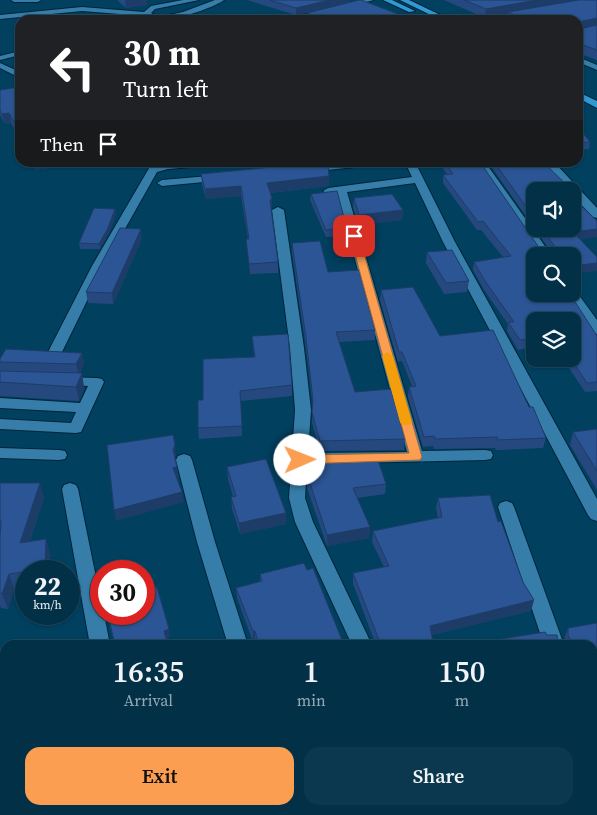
<!DOCTYPE html>
<style>
body{margin:0;font-family:"Source Serif 4",serif;background:#0b384e;color:#f1f3f6;height:100vh;display:flex;flex-direction:column;font-size:19px;white-space:nowrap}
*{box-sizing:border-box;margin:0}
p{font-size:16px;color:#96a9b4}
.icon{flex:none;width:28px;height:28px;fill:none;stroke:currentColor;stroke-width:2;stroke-linecap:round;stroke-linejoin:round}
.map{position:relative;flex:1;overflow:hidden}
.details{position:absolute;left:0px;top:640px;width:598px;height:175px;display:flex;flex-direction:column;background:#013047;border-radius:15px 15px 0 0;box-shadow:0 1px 4px #0004,0 0 0 1px #234b60}
.details>*{flex:none}
.hud{position:absolute;left:15px;top:15px;width:568px;height:152px;border-radius:15px;box-shadow:0 1px 4px #0004,0 0 0 1px #234b60;background:#202124;color:#fff;overflow:hidden}
.fabs{position:absolute;left:526px;top:182px;display:grid;gap:10px}
.fabs a{display:grid;place-items:center;width:55px;height:55px;border-radius:10px;background:#013047;box-shadow:0 1px 4px #0004,0 0 0 1px #234b60;font-size:25px}
.speed{position:absolute;left:15px;top:560px;display:flex;gap:10px;font-size:25px;font-weight:700;text-align:center}
.speed>*{display:grid;place-content:center;width:65px;height:65px;border-radius:50%;background:#013047;box-shadow:0 1px 4px #0004,0 0 0 1px #234b60;line-height:1}
.speed small{font-size:12px;font-weight:400}
.speed .limit{border:8px solid #d22;background:#fff;color:#111}
.pin{position:absolute;display:grid;place-items:center;width:42px;height:42px;color:#fff;margin:-21px;border-radius:10px;box-shadow:0 2px 8px #0006}
.me{position:absolute;width:55px;margin:-28px;rotate:89deg;stroke-linejoin:round;filter:drop-shadow(0 0 4px #0008)}
.turn{display:flex;align-items:center;gap:18px;height:105px;padding:0 25px;font-size:22px}
.turn .icon{width:65px;height:65px;stroke-width:2.5}
.turn b{display:block;font-size:35px;line-height:42px}
.then{display:flex;align-items:center;height:48px;padding:0 25px;background:#0003;gap:10px;font-size:19px}
.eta{display:flex;justify-content:space-evenly;align-items:center;height:85px;text-align:center}
.eta b{font-size:30px;font-weight:600;line-height:35px}
.action{display:flex;gap:10px;margin-top:auto;padding:10px 25px}
.action a{flex:1;height:58px;border-radius:15px;background:#fb9e51;color:#111;font-size:20px;font-weight:600;line-height:58px;text-align:center}
.action a+a{background:#0b384e;color:#f1f3f6}
.map>svg:first-child{display:block}
.lines{fill:none;stroke-linecap:round;stroke-linejoin:round}
.minor-casing{stroke:#00253b;stroke-width:2}
.highway-casing{stroke:#00253b;stroke-width:2}
.minor{fill:#367ea9;fill-rule:evenodd}
.highway{fill:#3198d1;fill-rule:evenodd}
.wall{fill:#25497f}
.shaded-wall{fill:#1e3c68}
.building{fill:#2b5594;stroke:#1e3c68}
.route{fill:#fb9e51;stroke:#a36735}
.slow{fill:#f59e0b}
</style>
<div class="map">
<svg width="597" height="815" viewBox="0 0 597 815">
<rect width="100%" height="100%" fill="#01405f"/>
<g class="lines">
<defs>
<g id="minor">
<path d="M11,0H41L38,2H14Z"/>
<path d="M183,0H199L155,9L151,13L165,20H155L145,16L82,11L0,19V15L82,7L144,12L151,6Z"/>
<path d="M215,0H224C215,7 174,22 164,16L183,12Z"/>
<path d="M363,0H374L298,20H285Z"/>
<path d="M527,11L531,13L530,15L501,20H485Z"/>
<path d="M20,51V55L0,60V56Z"/>
<path d="M578,57L597,65V70L578,62Z"/>
<path d="M0,63L20,72V78L0,68Z"/>
<path d="M173,162H219L214,165L168,169L157,172L104,266L61,354L59,357H49L47,354L92,266L148,170L149,168Z"/>
<path d="M341,162H379L374,165L308,172L303,169L308,166Z"/>
<path d="M405,162H415L455,242L597,499V521L591,519L588,515L443,242L415,183L347,192L422,451L485,450L491,451L493,455L491,459L485,460L307,464L305,498L313,522L372,645H352L295,522L289,498L295,410L290,348L272,210L278,207L284,210L304,348L311,410L308,453L407,452L337,193L328,194L323,191L328,188L412,177Z"/>
<path d="M475,162H485L552,256H540Z"/>
<path d="M543,162H554L597,208V218L593,217L572,195V191H569Z"/>
<path d="M221,175L226,178L225,180L162,186L157,183L162,180Z"/>
<path d="M572,290L576,291L597,320V334L592,333L566,294H572Z"/>
<path d="M62,377L97,378L102,379L104,382L81,432L76,433L0,429V419L71,423L76,412L0,408V398L80,403L88,386L57,384L55,381L57,378Z"/>
<path d="M0,448L59,450L65,451L67,455L65,459L59,460L0,458Z"/>
<path d="M184,454L190,456L192,460L215,542L248,645H228L197,542L176,460L178,456Z"/>
<path d="M70,483L76,485L78,489L101,602V614H104L110,645H90L62,489L64,485Z"/>
<path d="M506,501L512,503L514,507L564,645H544L498,507L500,503Z"/>
<path d="M592,744L597,746V777L592,775Z"/>
<path d="M119,810H143L144,815H120Z"/>
<path d="M290,810H314L316,815H292Z"/>
<path d="M429,810H453L455,815H431Z"/>
</g>
<g id="highway">
<path d="M383,0H392L415,11L409,12Z"/>
<path d="M400,0H409L451,20H441Z"/>
<path d="M578,92L597,101V108L578,98Z"/>
</g>
</defs>
<use href="#minor" class="minor-casing"/>
<use href="#highway" class="highway-casing"/>
<use href="#minor" class="minor"/>
<use href="#highway" class="highway"/>
</g>
<g class="wall">
<path d="M117,0H147V5L126,8Z"/>
<path d="M247,0H350V2L296,15Z"/>
<path d="M444,0H597V60L578,53V20H507L508,14L485,18Z"/>
<path d="M307,13L398,14V20H307Z"/>
<path d="M20,87V140L11,123L5,124L0,115V90Z"/>
<path d="M578,127L590,142L589,149L578,150Z"/>
<path d="M31,162H65L54,165V167L35,170Z"/>
<path d="M438,162H480L540,249H549L488,162H514L517,166L573,191L572,192L535,191V229H572L580,239L535,256L597,336V391L585,392L563,359H572V321H535V347L518,350L507,331L508,324L484,290L473,270L474,262L503,257L481,230H477L443,183V175L447,174Z"/>
<path d="M201,174L329,176V186L270,193L272,198V208L271,209L278,262V273L250,274L247,249L246,239H248L241,196L206,199L202,184Z"/>
<path d="M311,194L347,229V236L326,237L310,200Z"/>
<path d="M354,198L403,210L402,220L359,225L353,208Z"/>
<path d="M115,209L116,214L109,233L100,249H80L79,243Z"/>
<path d="M142,239L113,304L88,303L86,292Z"/>
<path d="M292,243L328,272L375,330V340L339,342L355,392L405,439L404,450L320,451L312,422L313,407L306,348L292,252Z"/>
<path d="M427,252L469,281L467,292L444,294L426,263Z"/>
<path d="M381,290L440,336L529,407L546,438L543,448L496,450L495,448L434,449L433,446L423,447L408,397L409,387L412,386L402,361L398,362L380,300Z"/>
<path d="M252,336L292,385V396L241,401L242,436L199,439L198,428L203,400L254,357Z"/>
<path d="M82,353L84,364L80,373H82L84,388L79,401L0,396V359Z"/>
<path d="M597,429V490L570,445L573,432Z"/>
<path d="M324,455L386,484L385,494L357,498L370,527L369,538L327,546L307,488L308,477L324,460Z"/>
<path d="M227,467L286,513V524L240,534L232,509L231,497H233L228,479Z"/>
<path d="M0,483L44,498L30,541L46,539L50,555V571H26V588L14,589L8,609L1,608L0,605Z"/>
<path d="M438,498L498,522L531,611L432,635L433,645H376L353,584V573L384,567L372,542L373,531L438,518L436,508Z"/>
<path d="M307,570L344,645H257L255,641L253,642L237,598L236,588L260,581V574Z"/>
<path d="M597,623V672L592,673V645H564V640L568,628Z"/>
<path d="M592,694H597V744L596,743L592,736Z"/>
</g>
<g class="shaded-wall">
<path d="M125,0H147V5L126,8Z"/>
<path d="M330,0H350V2L296,15V8Z"/>
<path d="M537,0H581L508,12V14L485,18L486,9Z"/>
<path d="M398,14V20H376Z"/>
<path d="M597,18V26L578,31V22Z"/>
<path d="M9,113L11,123L5,124L2,114Z"/>
<path d="M33,162H65L54,165V167L35,170Z"/>
<path d="M269,162H298V164L269,167Z"/>
<path d="M329,176V186L267,193V183Z"/>
<path d="M241,186V196L206,199L205,189Z"/>
<path d="M272,198V208L270,210V200Z"/>
<path d="M115,209L116,214L109,233L100,249L99,244Z"/>
<path d="M403,210L402,220L359,225V215Z"/>
<path d="M141,229L142,239L113,304L112,293Z"/>
<path d="M597,229V237L571,241L573,232Z"/>
<path d="M597,263V271L572,274V266Z"/>
<path d="M82,353L84,364L79,376L76,364Z"/>
<path d="M82,373L84,388L79,401L76,387Z"/>
<path d="M175,445L176,456L174,460L173,450Z"/>
<path d="M177,467L179,478L174,479L173,468Z"/>
<path d="M40,483L44,498L24,558L20,543Z"/>
<path d="M182,492L184,502L116,521L114,510Z"/>
<path d="M286,513V524L240,534L239,523Z"/>
<path d="M370,527L369,538L327,546V535Z"/>
<path d="M46,539L50,555V571H46L45,569Z"/>
<path d="M9,574L14,589L8,609L2,594Z"/>
<path d="M534,600L531,611L428,636L430,626Z"/>
<path d="M169,629L170,638L166,640L164,631Z"/>
<path d="M253,631H255V641L253,642Z"/>
<path d="M5,731V742L0,744V733Z"/>
<path d="M63,810H98V812L88,815H44Z"/>
</g>
<g class="building">
<path d="M269,0H330L296,8Z"/>
<path d="M359,0H361L398,14L376,20H324L307,13Z"/>
<path d="M464,0H537L486,9Z"/>
<path d="M579,0H597V18L578,22V27L580,29L597,25V50L578,43V20H526L508,12Z"/>
<path d="M20,87V134L9,113L2,114L0,110V90Z"/>
<path d="M578,127L590,142L578,143Z"/>
<path d="M324,162H328L329,176L267,183L272,198L270,200L278,262L249,264L246,239H249L241,186L205,189L201,174Z"/>
<path d="M445,162H480L540,249H554L556,248L542,229H572V197L597,221V229L573,232L597,257V263L572,266V256H535V294H570L597,336V382L587,383L571,359H572V321H535V339L520,340L508,322H514L485,281L474,262L511,256L483,221L478,222L443,175L453,174Z"/>
<path d="M494,162H514L517,166L544,163L573,191H535V219Z"/>
<path d="M337,191L347,229L326,230L311,194Z"/>
<path d="M392,194L403,210L359,215L354,198Z"/>
<path d="M94,208L115,209L108,228L99,244L79,243Z"/>
<path d="M120,228L141,229L112,293L86,292Z"/>
<path d="M320,241L328,272L359,270L375,330L336,332L355,392L391,389L405,439L320,441L312,412L313,400L306,338L292,243Z"/>
<path d="M452,250L469,281L446,283L427,252Z"/>
<path d="M413,287L440,336L493,330L529,407H533L546,438L498,440L497,437L435,439L434,436L424,437L409,387L416,386L402,352H399L381,290Z"/>
<path d="M288,334L292,385L240,391L242,426L198,428V400H203V359L255,357L252,336Z"/>
<path d="M6,349L82,353L76,364L0,362V359Z"/>
<path d="M0,371L82,373L76,387L0,382Z"/>
<path d="M597,429V471L573,432Z"/>
<path d="M173,435L175,445L173,450L177,467L173,468L182,492L114,510L107,445Z"/>
<path d="M376,454L386,484L353,488L370,527L327,535L308,477V463L326,460L324,455Z"/>
<path d="M266,459L286,513L239,523L231,497L236,496L227,467Z"/>
<path d="M0,483H40L20,543L46,539L45,569L9,574L2,594L0,593V537L1,520H0Z"/>
<path d="M490,495L498,522L501,521L523,582L534,600L430,626L433,643L424,645H381L353,573L389,566L373,531L442,517L438,498Z"/>
<path d="M304,563L307,570L313,568L344,645H259L255,631H253L236,588L262,581L260,574Z"/>
<path d="M157,587L169,629L164,631L168,645H115L110,624L114,623L112,614H144V590Z"/>
<path d="M597,623V662H592V645H573L568,635V628Z"/>
<path d="M545,632L547,635H557L558,643L551,645H463Z"/>
<path d="M5,684V731L0,733V686Z"/>
<path d="M592,694H597V715L592,704Z"/>
<path d="M35,810H63L44,815H35Z"/>
<path d="M369,810H418L420,815H355Z"/>
<path d="M461,810H532L534,815H445Z"/>
</g>
<path class="route" d="M351,234L359,236L422,457L420,460L300,464L294,460L300,455L409,453L350,236Z"/>
<path class="slow" d="M387,352L393,356L412,422L410,425H402L400,422L382,356Z"/>
</svg>
<div class="fabs">
<a><svg class="icon" aria-label="sound" viewBox="0 0 24 24"><path d="M4 9h4l5-4v14l-5-4H4zM17 9q2 3 0 6"/></svg></a>
<a><svg class="icon" aria-label="search" viewBox="0 0 24 24"><circle cx="10" cy="10" r="6"/><path d="M15 15l6 6"/></svg></a>
<a><svg class="icon" aria-label="layers" viewBox="0 0 24 24"><path d="M12 4l9 5-9 5-9-5zM3 14l9 5 9-5"/></svg></a>
</div>
<div class="speed"><div>22<small>km/h</small></div><div class="limit">30</div></div>
<div class="pin" style="left:354px;top:236px;background:#d93025"><svg class="icon" aria-label="arrive" viewBox="0 0 24 24"><path d="M6 21V4h12l-3 4 3 4H6"/></svg></div>
<svg class="me" style="left:300px;top:460px" viewBox="-20 -20 40 40"><circle r="19" fill="#fff"/><path d="M0-13L10 11 0 6-10 11z" fill="#fb9e51"/></svg>
<div class="hud">
<div class="turn"><svg class="icon" aria-label="left" viewBox="0 0 24 24"><path d="M17 20v-9H6M10 6l-5 5 5 5"/></svg><div><b>30 m</b>Turn left</div></div>
<div class="then">Then<svg class="icon" aria-label="arrive" viewBox="0 0 24 24"><path d="M6 21V4h12l-3 4 3 4H6"/></svg></div>
</div>
<section class="details">
<div class="eta">
<div><b>16:35</b><p>Arrival</p></div>
<div><b>1</b><p>min</p></div>
<div><b>150</b><p>m</p></div>
</div>
<div class="action"><a>Exit</a><a>Share</a></div>
</section>
</div>
